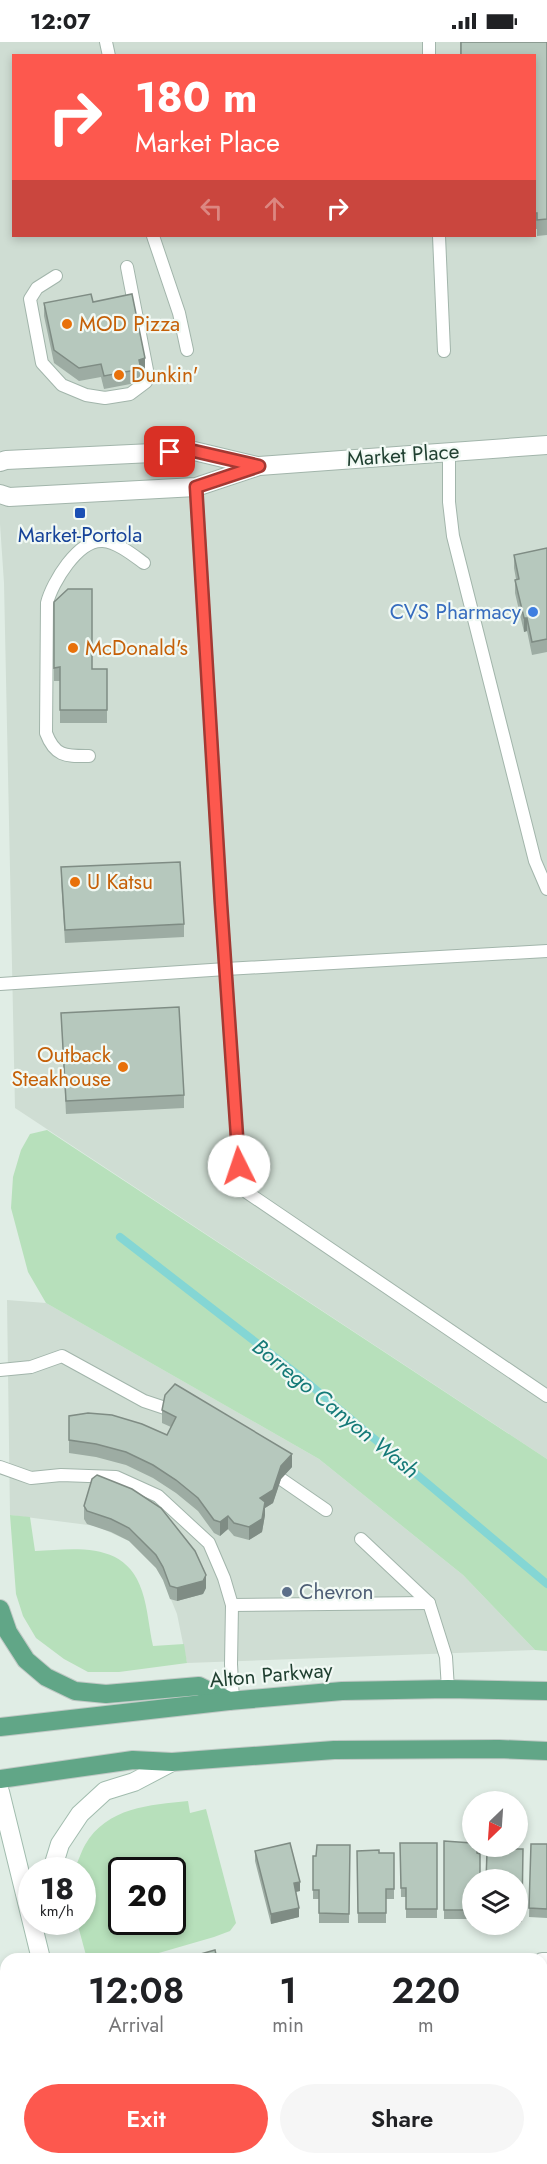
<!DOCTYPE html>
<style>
body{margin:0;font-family:Jost,sans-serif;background:#f6f6f6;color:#202124;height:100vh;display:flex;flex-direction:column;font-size:22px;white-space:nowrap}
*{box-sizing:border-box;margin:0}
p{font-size:20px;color:#757577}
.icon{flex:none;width:33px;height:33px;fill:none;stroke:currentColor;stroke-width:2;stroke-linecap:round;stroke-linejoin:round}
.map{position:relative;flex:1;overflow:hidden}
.details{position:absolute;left:0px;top:1911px;width:548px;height:212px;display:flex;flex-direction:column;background:#fff;border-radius:18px 18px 0 0;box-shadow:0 3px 9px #0003}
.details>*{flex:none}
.top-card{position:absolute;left:12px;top:12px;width:524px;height:183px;border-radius:0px;box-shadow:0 3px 9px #0003;background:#fd584e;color:#fff;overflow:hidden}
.needle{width:39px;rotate:205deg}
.fabs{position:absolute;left:462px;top:1749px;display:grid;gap:12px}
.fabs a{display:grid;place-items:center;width:66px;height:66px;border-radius:50%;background:#fff;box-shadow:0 3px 9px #0003;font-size:30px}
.speed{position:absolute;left:18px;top:1815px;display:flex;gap:12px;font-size:30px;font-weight:700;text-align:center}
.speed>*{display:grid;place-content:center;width:78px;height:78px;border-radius:50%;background:#fff;box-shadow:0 3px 9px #0003;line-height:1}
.speed small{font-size:15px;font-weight:400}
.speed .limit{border:3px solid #111;border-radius:9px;background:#fff;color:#111}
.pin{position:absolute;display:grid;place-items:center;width:51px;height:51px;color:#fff;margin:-26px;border-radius:12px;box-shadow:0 3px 9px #0006}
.me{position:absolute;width:66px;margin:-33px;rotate:356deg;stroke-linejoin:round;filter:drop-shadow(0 0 4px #0008)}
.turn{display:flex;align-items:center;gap:21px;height:126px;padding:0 24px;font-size:27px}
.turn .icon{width:78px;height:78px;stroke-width:2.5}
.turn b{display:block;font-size:42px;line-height:51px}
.lanes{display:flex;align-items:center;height:57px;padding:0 24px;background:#0003;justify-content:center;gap:30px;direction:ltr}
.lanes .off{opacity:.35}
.eta{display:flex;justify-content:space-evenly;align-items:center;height:102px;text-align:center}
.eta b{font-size:36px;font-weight:600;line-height:42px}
.primary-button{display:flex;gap:12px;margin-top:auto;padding:12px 24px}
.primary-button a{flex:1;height:69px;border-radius:36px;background:#fd584e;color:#fff;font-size:24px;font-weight:600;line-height:69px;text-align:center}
.primary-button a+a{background:#f6f6f6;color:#202124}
.status{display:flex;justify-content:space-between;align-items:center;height:42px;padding:0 30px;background:#fff;direction:ltr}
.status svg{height:16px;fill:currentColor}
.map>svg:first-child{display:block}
.built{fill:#cfddd3;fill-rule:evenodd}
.green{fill:#b7e0bb;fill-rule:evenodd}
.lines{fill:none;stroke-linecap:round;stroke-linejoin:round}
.stream{stroke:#84d6d4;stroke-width:8}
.service-casing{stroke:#a2b5ab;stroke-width:14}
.minor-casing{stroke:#a2b5ab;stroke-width:20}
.tertiary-casing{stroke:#a2b5ab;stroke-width:20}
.secondary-casing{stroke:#a1bcae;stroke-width:20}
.primary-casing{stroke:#c0c9c5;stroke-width:20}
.service{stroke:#fff;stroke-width:12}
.minor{stroke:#fff;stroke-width:18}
.tertiary{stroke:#fff;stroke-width:18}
.secondary{stroke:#fff;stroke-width:18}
.primary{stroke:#61a687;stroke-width:18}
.wall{fill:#9daca3}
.shaded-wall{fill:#7f8c84}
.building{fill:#b6c8bd;stroke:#7f8c84;stroke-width:1.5}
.route-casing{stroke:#a43933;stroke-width:15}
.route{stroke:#fd584e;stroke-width:10}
.food-dot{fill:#e8710a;stroke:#f1f9f4;stroke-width:2}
.transit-dot{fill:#1a4fb4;stroke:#f1f9f4;stroke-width:2}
.shop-dot{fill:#3f7fe0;stroke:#f1f9f4;stroke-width:2}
.service-dot{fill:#5c6f8a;stroke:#f1f9f4;stroke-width:2}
.labels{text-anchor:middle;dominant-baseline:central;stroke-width:4.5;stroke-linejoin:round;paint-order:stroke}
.food-label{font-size:21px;fill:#c56008;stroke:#f1f9f4;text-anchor:start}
.street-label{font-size:21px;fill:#1f3f30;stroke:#f1f9f4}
.transit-label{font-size:21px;fill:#164399;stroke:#f1f9f4}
.shop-label{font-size:21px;fill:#366cbe;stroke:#f1f9f4;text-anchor:end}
.service-label{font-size:21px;fill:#4e5e75;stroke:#f1f9f4;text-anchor:start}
.water-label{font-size:22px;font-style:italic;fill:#157a78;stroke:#f1f9f4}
</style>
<div class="status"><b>12:07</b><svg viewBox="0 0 49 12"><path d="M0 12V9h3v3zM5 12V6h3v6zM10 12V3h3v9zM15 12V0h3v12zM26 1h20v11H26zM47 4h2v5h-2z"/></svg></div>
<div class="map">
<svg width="547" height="2122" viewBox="0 0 547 2122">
<rect width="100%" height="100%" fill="#e0ede5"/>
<g class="built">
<path d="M0,0H547V1417L15,1066L4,541L0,482ZM14,14H534V194H14Z"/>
<path d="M7,1258L46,1261L319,1417L463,1533L535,1608L187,1621L177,1572L163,1538L156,1526L129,1499L96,1484L10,1473Z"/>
</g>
<g class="green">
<path d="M47,1088L547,1417V1609L535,1608L463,1533L319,1417L46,1261L28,1230L11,1166L13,1135L21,1108L30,1092Z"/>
<path d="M10,1473L30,1475L35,1509C77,1507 126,1499 142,1549C148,1567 149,1587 153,1604L184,1602L187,1621L119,1630H88L64,1617L36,1596L23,1574L16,1552Z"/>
<path d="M188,1759L190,1771L206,1767L236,1881L230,1889L214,1895L138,1917H87L77,1880H82V1828H74C78,1820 81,1810 85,1803C107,1765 150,1763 188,1759ZM122,1828H172V1880H122Z"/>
</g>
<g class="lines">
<path class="stream" d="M120,1195L302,1336L547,1542"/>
<defs>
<g id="service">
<path d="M106,0L109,14"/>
<path d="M429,0V14"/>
<path d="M153,194L179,271L187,308"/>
<path d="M439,194L444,309"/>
<path d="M56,234L37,246L30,257L42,321L62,343L86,353L105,356L130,352L146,340L147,328L127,225"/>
<path d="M449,409V460L453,494L535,819L547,847"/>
<path d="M196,445L221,862L239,1123L245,1149L547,1354"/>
<path d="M89,714C66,714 55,715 46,691L47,561C52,541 78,497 103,499C117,500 133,513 144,521"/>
<path d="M0,942L226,927L547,909"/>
<path d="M0,1328L31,1325L62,1314L144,1359L165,1366"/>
<path d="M0,1425L31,1436L61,1433L116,1435L158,1454L209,1501L224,1536L232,1563L231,1622L233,1658"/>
<path d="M281,1437L326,1468"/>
<path d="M361,1497L429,1561L446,1615L448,1647"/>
<path d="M232,1563L429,1561"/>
</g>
<g id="minor">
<path d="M542,1920H547"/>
<path d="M337,2116L339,2122"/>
</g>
<g id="tertiary">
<path d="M0,420L6,418L194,409L257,424"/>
<path d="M0,452L9,455L196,445L259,424L547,403"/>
</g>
<g id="secondary">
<path d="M0,1750L41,1917"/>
<path d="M52,1828L60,1802L80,1772L105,1749L134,1740L172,1720"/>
<path d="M0,2003L6,2020"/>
<path d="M42,2116L45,2122"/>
<path d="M108,2116L110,2122"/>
</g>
<g id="primary">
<path d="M0,1567L8,1590L26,1618L46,1635L75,1649L106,1652L199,1644L229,1659"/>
<path d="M0,1685L229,1659L342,1649L448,1647L547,1649"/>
<path d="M0,1737L133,1718L172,1720L334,1708L499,1707L547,1709"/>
</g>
</defs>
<use href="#service" class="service-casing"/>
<use href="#minor" class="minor-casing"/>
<use href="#tertiary" class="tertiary-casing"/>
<use href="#secondary" class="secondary-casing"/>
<use href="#primary" class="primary-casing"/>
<use href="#service" class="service"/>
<use href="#minor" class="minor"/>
<use href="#tertiary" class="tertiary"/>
<use href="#secondary" class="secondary"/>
<use href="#primary" class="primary"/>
</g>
<g class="wall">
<path d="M460,0H547V193L537,194V187H534V14H460Z"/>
<path d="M93,260L145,329L141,330V340L104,347L101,335L79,339L54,321L44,274V261Z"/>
<path d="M547,506V611V610L532,613L527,589L524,590L515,551V538L516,537L514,526V513Z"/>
<path d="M54,560L92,627H107V681H60V639H54Z"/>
<path d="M61,825L184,882V895L65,901L61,838Z"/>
<path d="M61,971L184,1053V1066L66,1072Z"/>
<path d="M162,1368L292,1425L281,1437L273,1461L265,1466V1473L262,1490L249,1498L234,1494L228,1487L220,1494L214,1491L198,1469L176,1451L153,1436L126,1423L96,1415L69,1411V1374L167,1393L171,1385L162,1381Z"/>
<path d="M92,1437L206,1546L203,1552L177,1559L170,1557L163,1538L156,1526L129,1499L111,1490L87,1482L84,1477V1464Z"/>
<path d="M444,1799L472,1838V1877H444Z"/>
<path d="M400,1801H437V1876H406V1855H401Z"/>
<path d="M531,1802H547V1876L529,1875Z"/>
<path d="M350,1803L349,1881H319V1857H313V1814H316Z"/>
<path d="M523,1807L522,1880H518V1838L504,1810Z"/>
<path d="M255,1809L300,1849L296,1850L299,1875L271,1882L255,1819Z"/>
<path d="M357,1809L379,1811H394V1857H386V1881H358Z"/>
<path d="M221,2116H266V2122H223Z"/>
<path d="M383,2116H404L392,2122H386Z"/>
<path d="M536,2116H542L547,2122H538Z"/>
</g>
<g class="shaded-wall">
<path d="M145,316V329L141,330L139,318Z"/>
<path d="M524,576H527V589L524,590Z"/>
<path d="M292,1412V1425L281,1437L273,1461L265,1466V1473L262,1490L249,1498V1485L260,1456L281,1424Z"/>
<path d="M228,1474V1487L220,1494V1480Z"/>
<path d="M206,1533V1546L203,1552L177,1559V1546Z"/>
<path d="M300,1840V1849L294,1850V1841Z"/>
<path d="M299,1866V1875L271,1882V1872Z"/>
<path d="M547,2013V2022L542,2024V2015Z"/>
<path d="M547,2068V2078L542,2080V2071Z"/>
<path d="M547,2115V2122H540V2118Z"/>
<path d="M258,2116H266V2122H244Z"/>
<path d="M387,2116H404L392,2122H387Z"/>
<path d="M408,2116H421L410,2119V2122H408Z"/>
</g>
<g class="building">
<path d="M461,0H547V177L537,178V171H534V14H461Z"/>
<path d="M91,252L93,260L132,252L145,316L139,318L141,327L104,334L101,322L79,326L54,308L44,261Z"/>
<path d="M547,506V598V597L532,600L527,576H524L515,538L519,537L514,513Z"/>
<path d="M68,547H92V627H107V668H60V625L54,626V560Z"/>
<path d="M180,820L184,882L65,888L61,825Z"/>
<path d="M179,965L184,1053L66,1059L61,971Z"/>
<path d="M175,1342L292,1412L281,1424L273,1448L260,1456L265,1460L262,1477L249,1485L234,1481L228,1474L220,1480L214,1478L198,1456L176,1438L153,1423L126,1410L96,1402L69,1398V1374L88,1371L112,1373L142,1382L167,1393L176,1375L162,1368L165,1353Z"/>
<path d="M97,1433L132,1447L161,1466L195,1509L206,1533L203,1539L177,1546L170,1544L163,1525L156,1513L129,1486L111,1477L87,1469L84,1464L92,1437Z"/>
<path d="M444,1799L472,1801V1804H477V1811L480,1812V1838H472V1868H444Z"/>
<path d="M290,1801L300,1840L294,1841L299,1866L271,1872L255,1809Z"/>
<path d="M400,1801H437V1867H406V1846H401Z"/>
<path d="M531,1802H547V1867L529,1866Z"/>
<path d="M317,1803H350L349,1872L319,1871V1848H313V1814H316Z"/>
<path d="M503,1807H523L522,1870H518V1838H486L487,1810H504Z"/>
<path d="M379,1808V1811H394V1847H386V1871H358L357,1809Z"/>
<path d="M215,1908L217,1917H183Z"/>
<path d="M547,1982V2013L542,2015V1984Z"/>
<path d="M547,2027V2068L542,2071V2029Z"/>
<path d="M547,2076V2115L540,2118V2116H542V2078Z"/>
<path d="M225,2116H258L244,2122H227Z"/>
<path d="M291,2116H295L298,2122H278Z"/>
<path d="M416,2116H462L464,2122H411L410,2119Z"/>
</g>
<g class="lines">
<defs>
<path id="route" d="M170,410L194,409L259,424L196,445L221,862L239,1124"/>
</defs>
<use href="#route" class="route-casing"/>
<use href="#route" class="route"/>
</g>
<g class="food-dot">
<circle cx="67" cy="282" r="6"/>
<circle cx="119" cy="333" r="6"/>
<circle cx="73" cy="606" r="6"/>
<circle cx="75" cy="840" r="6"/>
<circle cx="123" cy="1025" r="6"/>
</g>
<rect class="transit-dot" x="74" y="465" width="12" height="12" rx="3"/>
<circle class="shop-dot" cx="533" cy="570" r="6"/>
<circle class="service-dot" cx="287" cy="1550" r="6"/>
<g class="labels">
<g class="food-label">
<text x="79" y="282">MOD Pizza</text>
<text x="131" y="333">Dunkin'</text>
<text x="85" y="606">McDonald's</text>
<text x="87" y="840">U Katsu</text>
<text x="111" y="1013" text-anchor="end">Outback<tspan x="111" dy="24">Steakhouse</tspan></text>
</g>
<g class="street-label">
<text transform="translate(403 413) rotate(-4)">Market Place</text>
<text transform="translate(271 1633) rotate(-5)">Alton Parkway</text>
</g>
<g class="transit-label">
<text x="80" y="493">Market-Portola</text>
</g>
<g class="shop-label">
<text x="521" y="570">CVS Pharmacy</text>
</g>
<g class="service-label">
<text x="299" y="1550">Chevron</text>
</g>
<g class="water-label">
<text transform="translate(336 1366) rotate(39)">Borrego Canyon Wash</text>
</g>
</g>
</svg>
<div class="fabs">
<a><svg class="needle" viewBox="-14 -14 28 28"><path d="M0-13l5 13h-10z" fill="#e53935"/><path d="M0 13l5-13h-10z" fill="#757577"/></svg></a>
<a><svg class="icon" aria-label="layers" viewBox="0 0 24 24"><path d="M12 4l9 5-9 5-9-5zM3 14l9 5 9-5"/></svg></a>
</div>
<div class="speed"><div>18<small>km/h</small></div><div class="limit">20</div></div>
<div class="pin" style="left:170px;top:410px;background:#d93025"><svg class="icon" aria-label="arrive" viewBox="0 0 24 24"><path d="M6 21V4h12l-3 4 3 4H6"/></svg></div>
<svg class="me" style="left:239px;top:1124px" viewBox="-20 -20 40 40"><circle r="19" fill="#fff"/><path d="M0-13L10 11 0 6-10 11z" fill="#fd584e"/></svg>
<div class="top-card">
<div class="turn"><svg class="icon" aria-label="right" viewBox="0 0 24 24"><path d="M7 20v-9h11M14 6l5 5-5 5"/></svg><div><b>180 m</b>Market Place</div></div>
<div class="lanes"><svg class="icon off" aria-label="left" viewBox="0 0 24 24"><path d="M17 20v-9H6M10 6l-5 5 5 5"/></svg><svg class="icon off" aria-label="ahead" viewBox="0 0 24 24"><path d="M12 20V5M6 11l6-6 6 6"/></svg><svg class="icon" aria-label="right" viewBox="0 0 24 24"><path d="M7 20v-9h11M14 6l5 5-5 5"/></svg></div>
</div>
<section class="details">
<div class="eta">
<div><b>12:08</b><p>Arrival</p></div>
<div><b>1</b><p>min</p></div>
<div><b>220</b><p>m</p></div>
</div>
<div class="primary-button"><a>Exit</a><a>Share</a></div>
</section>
</div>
